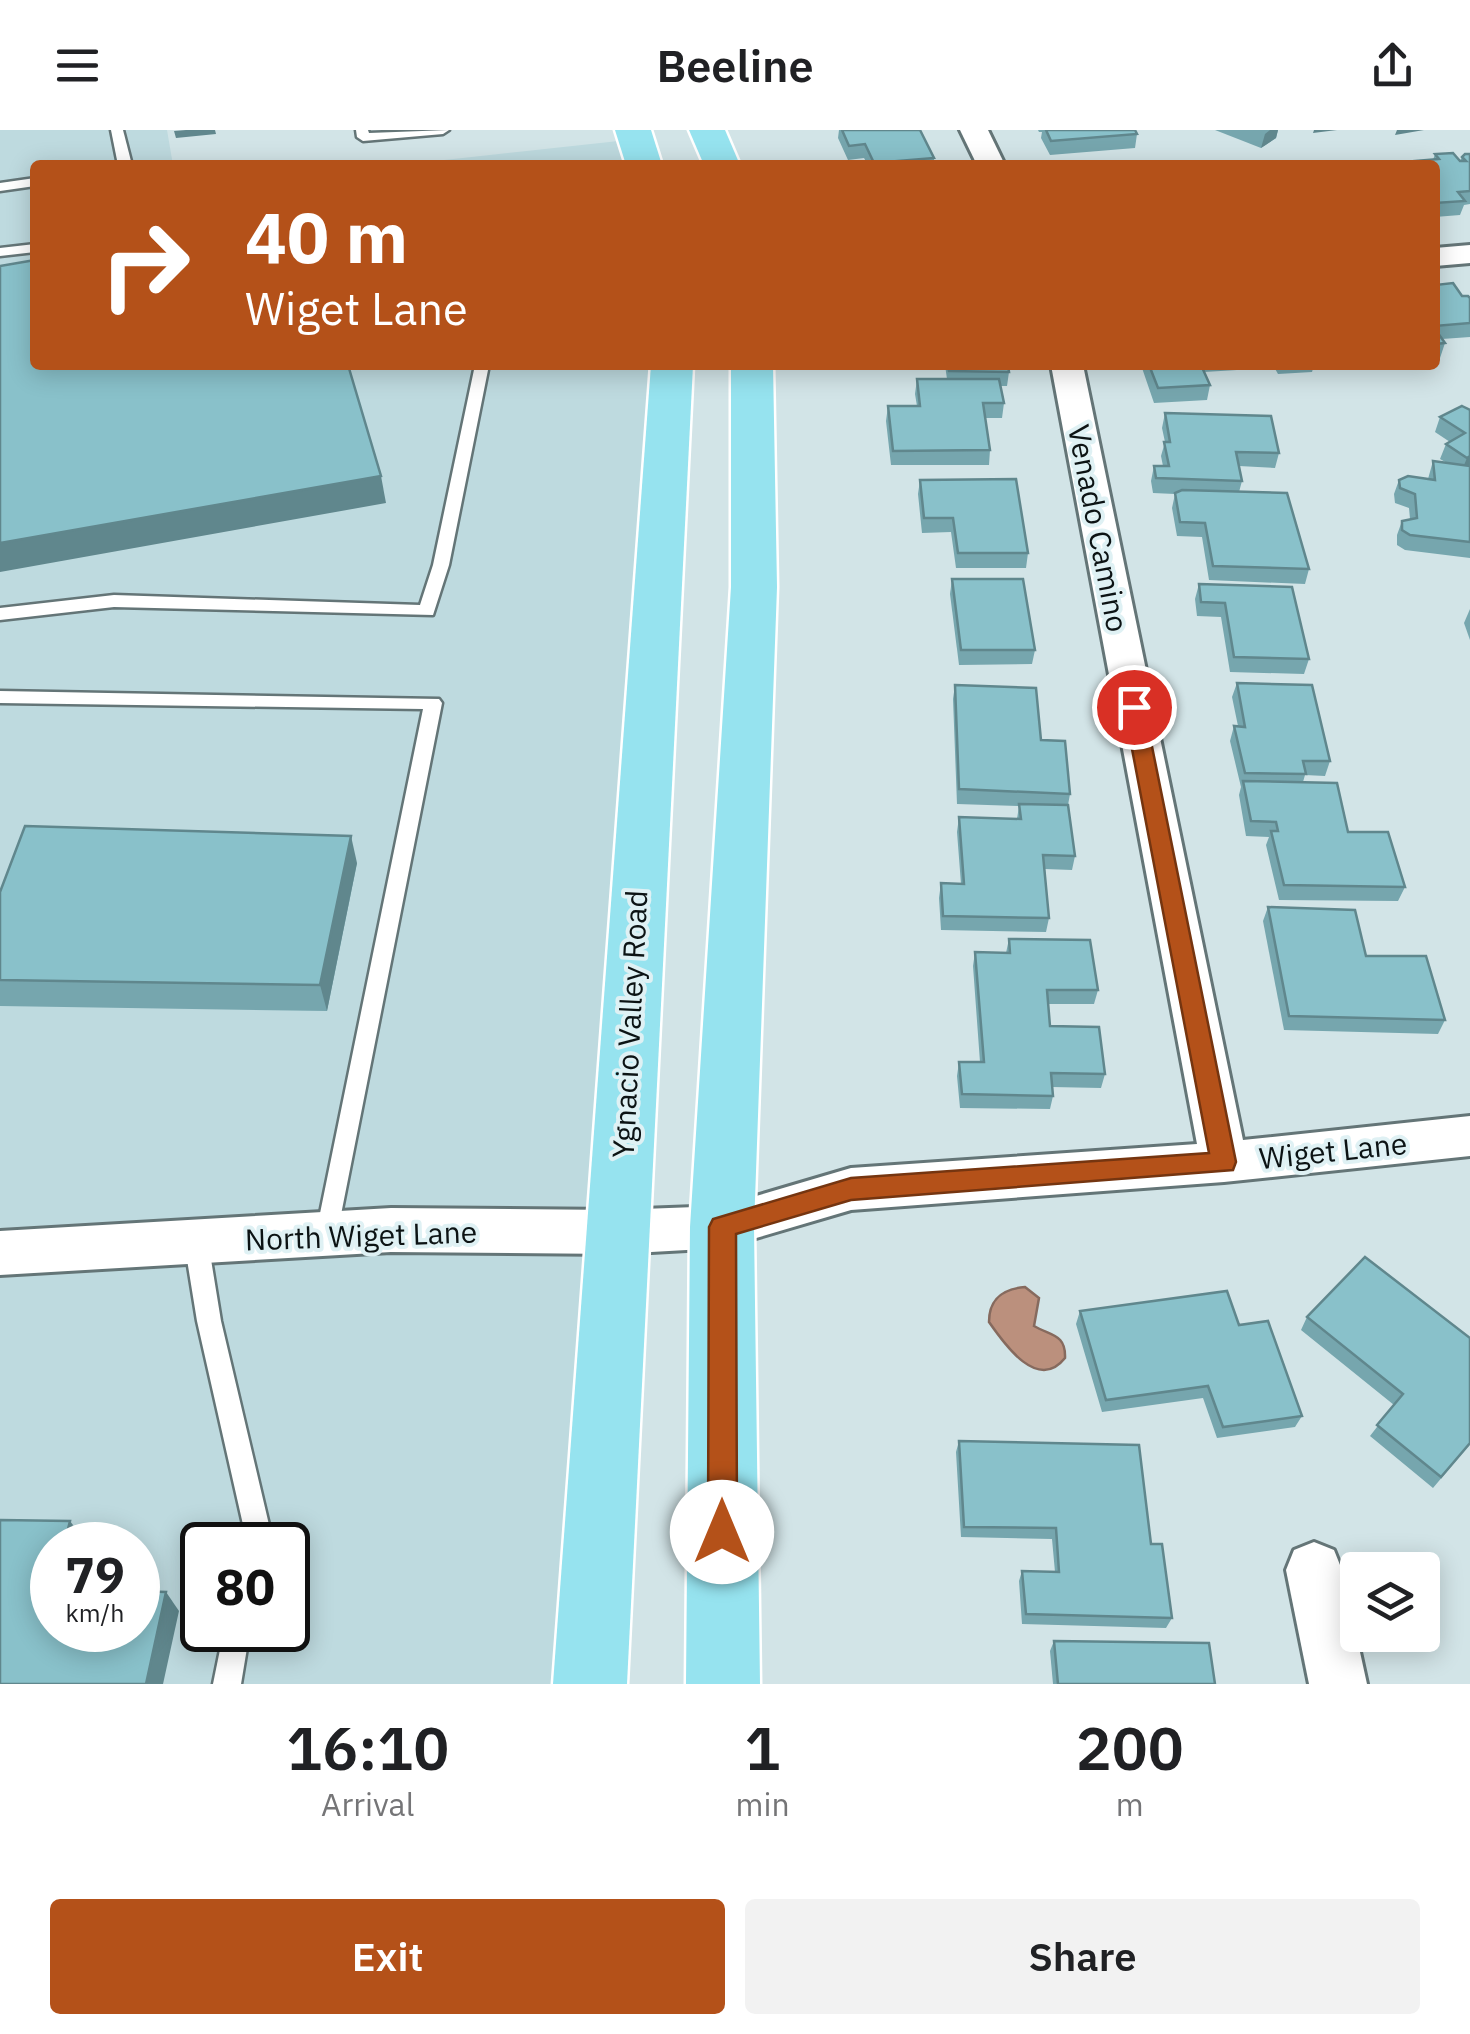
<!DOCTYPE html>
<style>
body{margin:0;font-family:"IBM Plex Sans",sans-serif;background:#f2f2f2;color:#202124;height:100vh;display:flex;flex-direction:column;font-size:38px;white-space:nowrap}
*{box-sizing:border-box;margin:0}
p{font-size:32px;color:#757577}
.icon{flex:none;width:55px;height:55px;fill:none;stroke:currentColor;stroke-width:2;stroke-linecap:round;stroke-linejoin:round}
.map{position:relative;height:1554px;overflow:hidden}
.panel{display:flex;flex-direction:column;background:#fff;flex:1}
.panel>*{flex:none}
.top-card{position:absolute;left:30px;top:30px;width:1410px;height:210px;border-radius:10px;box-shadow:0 5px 25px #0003;background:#b45119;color:#fff;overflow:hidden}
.fabs{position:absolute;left:1340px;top:1422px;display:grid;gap:20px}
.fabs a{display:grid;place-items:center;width:100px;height:100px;border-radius:10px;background:#fff;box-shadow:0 5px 25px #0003;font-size:50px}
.speed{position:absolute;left:30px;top:1392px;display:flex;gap:20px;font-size:50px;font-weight:700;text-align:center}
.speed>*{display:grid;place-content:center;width:130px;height:130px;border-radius:50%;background:#fff;box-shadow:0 5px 25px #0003;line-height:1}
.speed small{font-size:25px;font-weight:400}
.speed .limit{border:5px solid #111;border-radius:15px;background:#fff;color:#111}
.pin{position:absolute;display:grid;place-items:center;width:85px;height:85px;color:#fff;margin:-42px;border:5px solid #fff;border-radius:50%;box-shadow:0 2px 10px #0007}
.me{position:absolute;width:110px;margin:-55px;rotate:0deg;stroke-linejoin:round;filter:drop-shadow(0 0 8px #0008)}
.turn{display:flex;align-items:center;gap:35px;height:210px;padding:0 50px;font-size:45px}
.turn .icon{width:130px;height:130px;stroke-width:2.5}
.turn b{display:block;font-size:70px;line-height:85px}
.eta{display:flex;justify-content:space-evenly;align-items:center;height:170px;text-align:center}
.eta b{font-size:60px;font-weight:600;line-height:70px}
.primary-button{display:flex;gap:20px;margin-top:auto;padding:20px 50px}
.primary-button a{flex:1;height:115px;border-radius:10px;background:#b45119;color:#fff;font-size:40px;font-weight:600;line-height:115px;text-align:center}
.primary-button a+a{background:#f2f2f2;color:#202124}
header{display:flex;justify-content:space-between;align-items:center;height:130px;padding:0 50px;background:#fff;font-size:45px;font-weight:600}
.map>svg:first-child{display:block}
.built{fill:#bedadf;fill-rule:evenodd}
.water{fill:#bb907d;stroke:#866a5e;stroke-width:2.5}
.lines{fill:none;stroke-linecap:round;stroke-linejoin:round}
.service-casing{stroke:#647577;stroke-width:5}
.minor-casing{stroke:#647577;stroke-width:6}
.trunk-casing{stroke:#fff;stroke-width:5}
.service{fill:#fff;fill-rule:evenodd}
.minor{fill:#fff;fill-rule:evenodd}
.trunk{fill:#96e3ef;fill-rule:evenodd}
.wall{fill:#76a6ae}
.shaded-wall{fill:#60878d}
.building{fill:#89c1ca;stroke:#60878d;stroke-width:2.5}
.route{fill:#b45119;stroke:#753510;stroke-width:2.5}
.labels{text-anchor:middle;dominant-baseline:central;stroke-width:8;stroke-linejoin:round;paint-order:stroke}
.street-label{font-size:30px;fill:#0c1314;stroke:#dff1f4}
</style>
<header><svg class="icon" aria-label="menu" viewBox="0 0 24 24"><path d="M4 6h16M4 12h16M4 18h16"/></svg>Beeline<svg class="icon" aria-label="share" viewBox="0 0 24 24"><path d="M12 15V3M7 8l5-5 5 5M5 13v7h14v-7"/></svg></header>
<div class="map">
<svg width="1470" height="1554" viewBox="0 0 1470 1554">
<rect width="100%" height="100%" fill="#d2e4e7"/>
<g class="built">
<path d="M0,0H167L173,35H35V235H672L590,1554H0ZM52,1415H138V1500H52ZM202,1415H288V1500H202Z"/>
<path d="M637,9L644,35H399Z"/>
</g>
<path class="water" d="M1025,1157L1039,1168L1034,1196C1051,1206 1066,1204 1065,1228C1038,1262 1005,1215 989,1192C989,1169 1002,1159 1025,1157Z"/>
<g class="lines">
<defs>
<g id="service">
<path d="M111,0H123L132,35H118Z"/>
<path d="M356,0H368L369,3L449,0L443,4L363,11L357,7Z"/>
<path d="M35,48V56L0,61V53Z"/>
<path d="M35,114V122L0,126V118Z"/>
<path d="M475,235H489L449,435L433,485L114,477L0,490V478L114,465L420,475L433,435Z"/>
<path d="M0,561L439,569L442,573L336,1110L328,1113L320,1110L316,1103L423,579L0,573Z"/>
<path d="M196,1101L204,1104L208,1111L221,1191L270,1399L267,1415H241L244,1399L197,1191L184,1111L188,1104Z"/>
<path d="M224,1500H250L241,1554H213Z"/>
</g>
<g id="minor">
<path d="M960,0H988L1005,35H977Z"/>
<path d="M1470,115V133L1435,136V118Z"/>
<path d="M1051,235H1083L1243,1010L1470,986V1026L1224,1052L851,1080L722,1118L616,1124L391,1122L0,1145V1101L391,1078L616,1080L722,1076L851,1038L1197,1014Z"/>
<path d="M1314,1412L1334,1420L1342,1440L1367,1554H1309L1286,1440L1294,1420Z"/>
</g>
<g id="trunk">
<path d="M615,0H651L662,35H626Z"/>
<path d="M689,0H725L740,35H704Z"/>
<path d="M651,235H693L627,1554H553Z"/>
<path d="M731,235H773L777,457L754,1097L760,1554H686L690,1097L731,457Z"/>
</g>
</defs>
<use href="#service" class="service-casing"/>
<use href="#minor" class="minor-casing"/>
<use href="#trunk" class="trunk-casing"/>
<use href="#service" class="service"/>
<use href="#minor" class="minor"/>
<use href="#trunk" class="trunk"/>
</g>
<g class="wall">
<path d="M839,0H920L934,28V35H868L864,28L848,30L838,8Z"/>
<path d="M1038,0H1135L1137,4L1135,18L1050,25L1041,8L1042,2H1039Z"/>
<path d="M1215,0H1278L1276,8L1261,18Z"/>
<path d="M1435,24L1460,31L1462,27L1470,24V74L1464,75L1460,85L1435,87V35H1412L1414,31L1433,30Z"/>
<path d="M1435,155L1470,168V207L1442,209L1445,213L1440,228H1435Z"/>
<path d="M945,235H1008L1009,242L1007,256H1000L1004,273L1002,288H985L990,320L989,335H891L886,291L888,276H917L915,264L917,249H947Z"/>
<path d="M1141,235H1238L1237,240L1204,242L1210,255L1207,270L1154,273Z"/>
<path d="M1273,235H1314L1312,242L1278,244Z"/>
<path d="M1470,280V428L1405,420L1397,415V405L1402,391L1410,389L1409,378L1395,373L1394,364L1399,350L1428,349L1433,331L1447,333L1440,329L1446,314L1450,312L1435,302L1440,287Z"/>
<path d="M1165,283L1279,323L1275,338L1239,336L1242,351L1239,362L1309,439L1305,454L1209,450L1202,407L1177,406L1172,378L1175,364L1153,363L1151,351L1154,336H1163L1161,326L1165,312L1162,298Z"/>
<path d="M920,350L1028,423L1026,438H956L951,402L922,403L918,364Z"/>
<path d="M952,449L1035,520L1032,534L959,535L950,464Z"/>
<path d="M1199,454L1309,529L1304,544L1230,542L1221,487L1197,486L1195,469Z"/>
<path d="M1470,479V510L1464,493Z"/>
<path d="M1237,553L1330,631L1325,646L1305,645L1303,652L1348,702L1405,757L1398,771L1279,770L1266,715L1269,707L1246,706L1239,665L1241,657L1230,611L1234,596H1238L1232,567Z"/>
<path d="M955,555L1041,610L1070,664L1068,675L1075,726L1072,740L1045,739L1049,788L1046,802L941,800L939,768L941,753L961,754L957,702L959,687L1017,689L1019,676L957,674L953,569Z"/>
<path d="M357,733L327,881L0,876V762Z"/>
<path d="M1268,777L1366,826L1445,890L1438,904L1284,900L1263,791Z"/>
<path d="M1009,809L1098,860L1094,874H1048L1050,896L1105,944L1101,958L1052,957L1053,966L1050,979L960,978L957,946L959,932H980L973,836L975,822L1006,823Z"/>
<path d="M1080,1181L1239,1195L1302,1286L1295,1297L1217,1308L1203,1268L1102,1282L1076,1194Z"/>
<path d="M1307,1187L1470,1314L1433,1358L1370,1306L1394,1275L1301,1200Z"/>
<path d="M959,1311L1151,1414L1172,1488L1166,1498L1022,1494L1019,1451L1022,1441L1055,1442L1052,1409L961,1407L956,1322Z"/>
<path d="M1054,1511L1215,1554H1053L1050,1521Z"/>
</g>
<g class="shaded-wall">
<path d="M186,0H215L216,4L176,8L174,1Z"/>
<path d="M1270,0H1278L1276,8L1261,18L1265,4Z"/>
<path d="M1314,0H1337L1313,3Z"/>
<path d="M1397,0H1424L1395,5Z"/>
<path d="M1470,326V338L1461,342L1467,328Z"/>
<path d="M381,346L386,373L0,442V413Z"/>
<path d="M351,706L357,733L327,881L320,855Z"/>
<path d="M70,1391L85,1411L84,1415H64Z"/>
<path d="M166,1462L179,1481L163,1554H146Z"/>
</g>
<g class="building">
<path d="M842,0H920L934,28L874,33L865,14L849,16Z"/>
<path d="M1046,0H1135L1137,4L1051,11Z"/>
<path d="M1453,23L1460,31H1466L1462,27L1465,24H1470V61L1458,62L1465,71L1435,73V35H1416L1414,31L1439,29L1435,24Z"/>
<path d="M35,130V235H348L381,346L0,413V136Z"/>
<path d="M1453,153L1462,166H1468L1470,168V193L1435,196V155Z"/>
<path d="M1435,199L1445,213L1435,214Z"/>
<path d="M948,235H1008L1009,242L949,241Z"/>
<path d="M1149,235H1201L1210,255L1158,258Z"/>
<path d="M917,249H999L1004,273H983L990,320L893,321L888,276H920Z"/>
<path d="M1462,276L1470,280V326L1467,328L1446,314L1465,303L1440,287Z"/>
<path d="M1165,283L1271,286L1279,323L1236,322L1242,351L1156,348L1154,336H1169L1164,312H1170Z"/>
<path d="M1433,331L1470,336V412L1410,405L1402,400V391L1417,388L1415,364L1400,358L1399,350L1408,346L1435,350Z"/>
<path d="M1016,349L1028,423H958L953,388H924L920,350Z"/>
<path d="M1182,360L1287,363L1309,439L1213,436L1205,393L1180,392L1175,363Z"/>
<path d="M952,449H1023L1035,520H961Z"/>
<path d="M1199,454L1292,457L1309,529L1234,527L1225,473L1201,472Z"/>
<path d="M1237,553L1312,555L1330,631H1303L1306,644L1245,643L1234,596L1245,597Z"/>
<path d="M955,555L1036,558L1041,610L1065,611L1070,664L959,659Z"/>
<path d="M1243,651L1337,653L1348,702H1388L1405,757L1284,755L1271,701H1278L1276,692L1251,691Z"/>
<path d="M1019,674L1068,675L1075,726L1043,725L1049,788L943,786L941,753L964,754L959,687L1021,689Z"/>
<path d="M25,696L351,706L320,855L0,850V762Z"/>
<path d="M1268,777L1355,780L1366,826H1426L1445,890L1289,886Z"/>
<path d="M1009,809L1090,810L1098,860H1047L1050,896L1099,897L1105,944L1051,943L1053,966L962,964L959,932H984L975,822L1010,823Z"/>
<path d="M1365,1127L1470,1208V1313L1441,1347L1377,1295L1403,1264L1307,1187Z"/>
<path d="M1227,1161L1239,1195L1268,1191L1302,1286L1223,1297L1208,1256L1106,1270L1080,1181Z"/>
<path d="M959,1311L1139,1315L1151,1414H1162L1172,1488L1026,1484L1022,1441L1059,1442L1056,1398L964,1397Z"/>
<path d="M0,1390L70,1391L64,1415H52V1500H138V1461L166,1462L146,1554H0Z"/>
<path d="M1054,1511L1209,1513L1215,1554H1058Z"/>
</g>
<path class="route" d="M1134,570L1144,577L1236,1032L1233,1040L851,1070L736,1104L737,1402L733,1412L722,1416L712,1412L708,1402L709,1097L713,1089L851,1048L1209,1023L1124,577Z"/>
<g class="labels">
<g class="street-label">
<text transform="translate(1099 398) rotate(79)">Venado Camino</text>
<text transform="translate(629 894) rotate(-87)">Ygnacio Valley Road</text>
<text transform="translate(1333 1020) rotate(-6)">Wiget Lane</text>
<text transform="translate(361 1105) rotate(-2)">North Wiget Lane</text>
</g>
</g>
</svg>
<div class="fabs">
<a><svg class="icon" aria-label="layers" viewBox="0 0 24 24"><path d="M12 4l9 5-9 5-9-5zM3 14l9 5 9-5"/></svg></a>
</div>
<div class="speed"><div>79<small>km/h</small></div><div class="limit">80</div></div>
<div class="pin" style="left:1134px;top:577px;background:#d93025"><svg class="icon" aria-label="arrive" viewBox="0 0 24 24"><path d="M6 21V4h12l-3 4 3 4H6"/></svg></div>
<svg class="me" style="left:722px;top:1402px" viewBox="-20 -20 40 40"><circle r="19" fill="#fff"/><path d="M0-13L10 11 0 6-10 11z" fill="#b45119"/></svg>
<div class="top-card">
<div class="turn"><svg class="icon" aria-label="right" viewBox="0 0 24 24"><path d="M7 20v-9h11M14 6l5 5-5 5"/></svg><div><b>40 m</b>Wiget Lane</div></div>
</div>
</div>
<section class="panel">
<div class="eta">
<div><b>16:10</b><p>Arrival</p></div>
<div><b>1</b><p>min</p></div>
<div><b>200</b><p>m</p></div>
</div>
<div class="primary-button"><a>Exit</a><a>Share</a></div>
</section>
